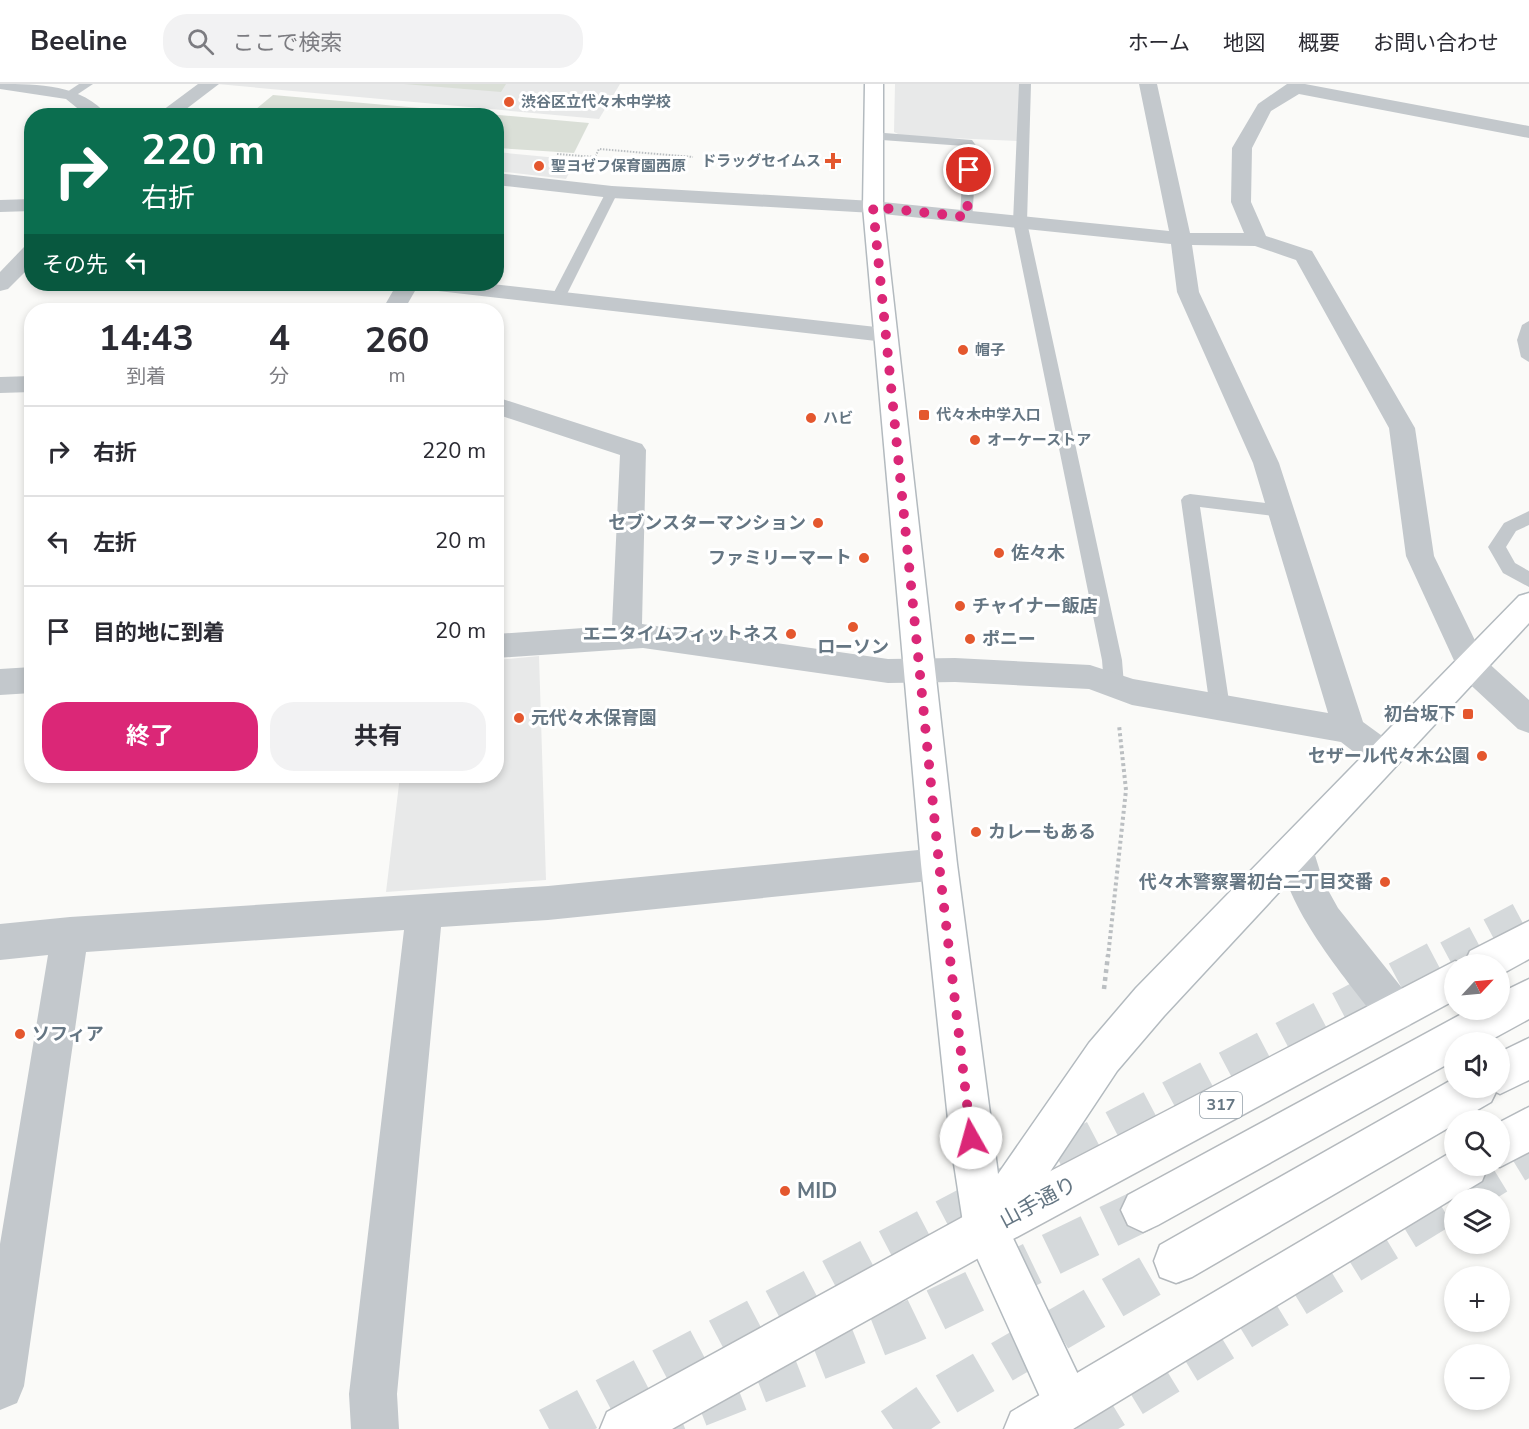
<!DOCTYPE html>
<html lang="ja">
<meta charset="utf-8">
<style>
body{margin:0;font-family:"Nunito Sans","Noto Sans JP",sans-serif;background:#f2f2f3;color:#2b2b33;height:100vh;display:flex;flex-direction:column;font-size:22px;white-space:nowrap}
*{box-sizing:border-box;margin:0}
p{font-size:20px;color:#7c7c81}
.icon{flex:none;width:33px;height:33px;fill:none;stroke:currentColor;stroke-width:2;stroke-linecap:round;stroke-linejoin:round}
.map{position:relative;flex:1;overflow:hidden}
.details{position:absolute;left:24px;top:219px;width:480px;height:480px;display:flex;flex-direction:column;background:#fff;border-radius:24px;box-shadow:0 3px 9px #0003}
.details>*{flex:none}
.banner{position:absolute;left:24px;top:24px;width:480px;height:183px;border-radius:24px;box-shadow:0 3px 9px #0003;background:#0b6e4f;color:#fff;overflow:hidden}
.needle{width:39px;rotate:64deg}
.fabs{position:absolute;left:1444px;top:870px;display:grid;gap:12px}
.fabs a{display:grid;place-items:center;width:66px;height:66px;border-radius:50%;background:#fff;box-shadow:0 3px 9px #0003;font-size:30px}
.pin{position:absolute;display:grid;place-items:center;width:51px;height:51px;color:#fff;margin:-26px;border:3px solid #fff;border-radius:50%;box-shadow:0 2px 6px #0007}
.me{position:absolute;width:66px;margin:-33px;rotate:353deg;stroke-linejoin:round;filter:drop-shadow(0 0 4px #0008)}
.turn{display:flex;align-items:center;gap:21px;height:126px;padding:0 18px;font-size:27px}
.turn .icon{width:78px;height:78px;stroke-width:2.5}
.turn b{display:block;font-size:42px;line-height:51px}
.then{display:flex;align-items:center;height:57px;padding:0 18px;background:#0003;gap:12px;font-size:22px}
.eta{display:flex;justify-content:space-evenly;align-items:center;height:102px;text-align:center}
.eta b{font-size:36px;font-weight:700;line-height:42px}
.button{display:flex;gap:12px;margin-top:auto;padding:12px 18px}
.button a{flex:1;height:69px;border-radius:24px;background:#db2777;color:#fff;font-size:24px;font-weight:700;line-height:69px;text-align:center}
.button a+a{background:#f2f2f3;color:#2b2b33}
ul{padding:0;list-style:none}
li{display:flex;align-items:center;gap:18px;height:90px;padding:0 18px;border-top:2px solid #e1e1e2}
li div{flex:1}
li b{display:block;font-size:22px}
li em{font-style:normal}
header{display:flex;align-items:center;gap:36px;box-sizing:border-box;height:84px;padding:0 30px;background:#fff;border-bottom:2px solid #e1e1e2}
header strong{font-size:28px}
nav{display:flex;gap:33px;margin-inline-start:auto;font-size:21px}
.search{width:420px;height:54px;background:#f2f2f3;display:flex;align-items:center;gap:15px;box-sizing:border-box;padding:0 21px;border-radius:24px;color:#7c7c81;font-size:22px}
.map>svg:first-child{display:block}
.built{fill:#e8e9e9}
.green{fill:#dadfd7}
.lines{fill:none;stroke-linecap:round;stroke-linejoin:round}
.highway-tunnel-far1{stroke:#d5d9db;stroke-width:33;stroke-dasharray:33 16;stroke-linecap:butt}
.highway-tunnel{stroke:#d5d9db;stroke-width:43;stroke-dasharray:43 21;stroke-linecap:butt}
.secondary-casing{stroke:#b3babf;stroke-width:3}
.primary-casing{stroke:#b5babe;stroke-width:3}
.highway-casing{stroke:#b4b9bd;stroke-width:3}
.path-far2{stroke:#bbbfc2;stroke-width:2;stroke-dasharray:1.5 1.5;stroke-linecap:butt}
.path-far1{stroke:#bbbfc2;stroke-width:4;stroke-dasharray:3 3;stroke-linecap:butt}
.path{stroke:#bbbfc2;stroke-width:4.5;stroke-dasharray:4 4;stroke-linecap:butt}
.lane{fill:#c3c8cc;fill-rule:evenodd}
.street{fill:#c3c8cc;fill-rule:evenodd}
.secondary{fill:#fff;fill-rule:evenodd}
.primary{fill:#fff;fill-rule:evenodd}
.highway{fill:#fff;fill-rule:evenodd}
.route{stroke:#db2777;stroke-width:10;stroke-dasharray:0 18}
.poi-dot{fill:#e4572e;stroke:#fff;stroke-width:2}
.labels{text-anchor:middle;dominant-baseline:central;stroke-width:6;stroke-linejoin:round;paint-order:stroke}
.far-poi-label{font-size:15px;font-weight:bold;fill:#657683;stroke:#fff;text-anchor:start}
.shield{fill:#fff;stroke:#939fa8;stroke-width:1.5}
.shield-label{font-size:16px;font-weight:bold;fill:#657683}
.poi-label{font-size:18px;font-weight:bold;fill:#657683;stroke:#fff;text-anchor:end}
.near-poi-label{font-size:21px;font-weight:bold;fill:#657683;stroke:#fff;text-anchor:start}
.near-street-label{font-size:21px;fill:#657683;stroke:#fff}
</style>
<header>
<strong>Beeline</strong>
<div class="search"><svg class="icon" aria-label="search" viewBox="0 0 24 24"><circle cx="10" cy="10" r="6"/><path d="M15 15l6 6"/></svg>ここで検索</div>
<nav><a>ホーム</a><a>地図</a><a>概要</a><a>お問い合わせ</a></nav>
</header>
<div class="map">
<svg width="1529" height="1345" viewBox="0 0 1529 1345">
<rect width="100%" height="100%" fill="#fafaf8"/>
<g class="built">
<path d="M217,0H620L599,35Z"/>
<path d="M895,0H1022L1019,57L902,52L894,48Z"/>
<path d="M496,68L558,74L585,77L577,90L569,89L566,95L497,87Z"/>
<path d="M539,572L546,796L386,808L400,692H496L497,576Z"/>
</g>
<g class="green">
<path d="M404,0H506L501,8Z"/>
<path d="M273,11L589,39L574,69L497,64L496,32L249,31Z"/>
</g>
<g class="lines">
<path class="highway-tunnel-far1" d="M1448,873L1529,830"/>
<g class="highway-tunnel">
<path d="M549,1345L1451,871"/>
<path d="M639,1345L911,1238L1143,1126"/>
<path d="M893,1345L931,1319L1176,1177"/>
<path d="M1077,1345L1529,1069"/>
</g>
<defs>
<path id="secondary" d="M865,0H883V123L957,780L998,1090L1089,959L1136,904L1519,512L1529,509V539L1164,932L1117,987L1010,1148L1092,1320L1085,1337L1068,1344L1051,1337L964,1145L950,1054L921,780L863,123Z"/>
<g id="primary">
<path d="M1529,837V875L1500,891V880H1464L1470,867Z"/>
<path d="M1455,877L1463,880H1455V916L1002,1161L672,1345H600L607,1328L970,1129Z"/>
<path d="M1529,1023V1068L1500,1083L1496,1082H1500V1038Z"/>
<path d="M1455,1066V1082H1488L1482,1097L1073,1345H1004L1011,1328Z"/>
</g>
<g id="highway">
<path d="M1529,895V935L1487,958H1455V976L1158,1141L1143,1148L1128,1141L1121,1126L1128,1111L1469,926H1500V909Z"/>
<path d="M1529,954V996L1500,1010L1496,1008L1491,1018L1460,1036H1455V1040L1192,1193L1176,1199L1160,1193L1154,1177L1160,1161L1455,994V1004H1500V968Z"/>
</g>
</defs>
<use href="#secondary" class="secondary-casing"/>
<use href="#primary" class="primary-casing"/>
<use href="#highway" class="highway-casing"/>
<path class="path-far2" d="M557,70L595,73L599,65L693,73"/>
<path class="path-far1" d="M1108,873L1126,706L1119,641"/>
<path class="path" d="M1104,905L1108,871"/>
<g class="lane">
<path d="M79,0H93L75,12H67V8Z"/>
<path d="M1019,0H1031L1027,138L1122,576L1124,601L1121,607L1114,609L1107,607L1104,601L1102,576L1013,138Z"/>
<path d="M872,48L972,56L977,63L972,136L967,137L960,133L964,62L868,55V49Z"/>
<path d="M612,104L618,108L565,214L558,218L553,217L551,214L606,108Z"/>
<path d="M1529,237V278L1521,273L1517,256L1522,241Z"/>
<path d="M1190,410L1282,421L1288,423L1291,427L1288,431L1282,433L1200,423L1230,624L1227,630L1220,632L1213,630L1210,624L1181,416L1184,412Z"/>
<path d="M1529,427V441L1516,447L1506,463L1515,479L1529,487V503L1503,489L1488,463L1504,439Z"/>
</g>
<g class="street">
<path d="M0,0C38,0 82,0 108,32H87L66,15L0,5Z"/>
<path d="M198,0H219L177,32H155Z"/>
<path d="M1139,0H1157L1190,149H1244L1231,118L1232,64L1258,20L1287,0H1305L1529,42V54L1299,10L1271,27L1252,64L1251,118L1266,152L1312,167L1415,344L1434,472L1484,575L1529,616V649L1518,645L1461,592L1457,583L1406,472L1389,344L1296,176L1255,162L1192,161L1199,208L1279,379L1363,638L1396,662L1400,672L1396,682L1384,686L1372,682L1341,658L1132,621L1089,605L955,598L888,599L643,564L496,574V550L612,542L620,371L496,330V313L642,360L646,366L642,540L888,575L955,574L1090,581L1133,595L1328,629L1253,379L1177,208L1171,160L873,129L612,114L496,101V89L612,102L873,117L1169,147Z"/>
<path d="M32,115V127L0,128V116Z"/>
<path d="M32,162V181L8,205L0,207V188L24,163Z"/>
<path d="M397,200H419L404,226H382Z"/>
<path d="M427,200H492L885,244L893,246L897,251L893,256L885,258L438,207L430,205Z"/>
<path d="M32,292V308L0,309V293Z"/>
<path d="M32,583V609L0,611V585Z"/>
<path d="M1297,747L1309,752L1323,797L1338,824L1410,914L1415,928L1410,942L1396,947L1382,942C1353,903 1262,800 1285,752Z"/>
<path d="M939,764L952,769L957,780L952,791L939,796L548,836L441,843L397,1310L399,1345H351L349,1310L404,846L86,868L24,1302L17,1319L0,1326V1160L48,871L0,876V840L70,833L548,802Z"/>
</g>
<use href="#secondary" class="secondary"/>
<use href="#primary" class="primary"/>
<use href="#highway" class="highway"/>
</g>
<g class="lines">
<path class="route" d="M969,86L967,133L873,123L939,780L971,1054"/>
</g>
<g class="poi-dot">
<circle cx="509" cy="18" r="6"/>
<path d="M830 68h6v6h6v6h-6v6h-6v-6h-6v-6h6z"/>
<circle cx="539" cy="82" r="6"/>
<circle cx="963" cy="266" r="6"/>
<rect x="918" y="325" width="12" height="12" rx="3"/>
<circle cx="811" cy="334" r="6"/>
<circle cx="975" cy="356" r="6"/>
<circle cx="818" cy="439" r="6"/>
<circle cx="999" cy="469" r="6"/>
<circle cx="864" cy="474" r="6"/>
<circle cx="960" cy="522" r="6"/>
<circle cx="853" cy="543" r="6"/>
<circle cx="791" cy="550" r="6"/>
<circle cx="970" cy="555" r="6"/>
<rect x="1462" y="624" width="12" height="12" rx="3"/>
<circle cx="519" cy="634" r="6"/>
<circle cx="1482" cy="672" r="6"/>
<circle cx="976" cy="748" r="6"/>
<circle cx="1385" cy="798" r="6"/>
<circle cx="20" cy="950" r="6"/>
<circle cx="785" cy="1107" r="6"/>
</g>
<g class="labels">
<g class="far-poi-label">
<text x="521" y="18">渋谷区立代々木中学校</text>
<text x="821" y="77" text-anchor="end">ドラッグセイムス</text>
<text x="551" y="82">聖ヨゼフ保育園西原</text>
<text x="975" y="266">帽子</text>
<text x="936" y="331">代々木中学入口</text>
<text x="823" y="334">ハビ</text>
<text x="987" y="356">オーケーストア</text>
</g>
<rect class="shield" x="1200" y="1008" width="42" height="26" rx="4.5"/>
<g class="shield-label">
<text x="1221" y="1021">317</text>
</g>
<g class="poi-label">
<text x="806" y="439">セブンスターマンション</text>
<text x="1011" y="469" text-anchor="start">佐々木</text>
<text x="852" y="474">ファミリーマート</text>
<text x="972" y="522" text-anchor="start">チャイナー飯店</text>
<text x="779" y="550">エニタイムフィットネス</text>
<text x="982" y="555" text-anchor="start">ポニー</text>
<text x="853" y="563" text-anchor="middle">ローソン</text>
<text x="1456" y="630">初台坂下</text>
<text x="531" y="634" text-anchor="start">元代々木保育園</text>
<text x="1470" y="672">セザール代々木公園</text>
<text x="988" y="748" text-anchor="start">カレーもある</text>
<text x="1373" y="798">代々木警察署初台二丁目交番</text>
<text x="32" y="950" text-anchor="start">ソフィア</text>
</g>
<g class="near-poi-label">
<text x="797" y="1107">MID</text>
</g>
<g class="near-street-label">
<text transform="translate(1038 1118) rotate(-28)">山手通り</text>
</g>
</g>
</svg>
<div class="fabs">
<a><svg class="needle" viewBox="-14 -14 28 28"><path d="M0-13l5 13h-10z" fill="#e53935"/><path d="M0 13l5-13h-10z" fill="#7c7c81"/></svg></a>
<a><svg class="icon" aria-label="sound" viewBox="0 0 24 24"><path d="M4 9h4l5-4v14l-5-4H4zM17 9q2 3 0 6"/></svg></a>
<a><svg class="icon" aria-label="search" viewBox="0 0 24 24"><circle cx="10" cy="10" r="6"/><path d="M15 15l6 6"/></svg></a>
<a><svg class="icon" aria-label="layers" viewBox="0 0 24 24"><path d="M12 4l9 5-9 5-9-5zM3 14l9 5 9-5"/></svg></a>
<a>+</a>
<a>−</a>
</div>
<div class="pin" style="left:969px;top:86px;background:#d93025"><svg class="icon" aria-label="arrive" viewBox="0 0 24 24"><path d="M6 21V4h12l-3 4 3 4H6"/></svg></div>
<svg class="me" style="left:971px;top:1054px" viewBox="-20 -20 40 40"><circle r="19" fill="#fff"/><path d="M0-13L10 11 0 6-10 11z" fill="#db2777"/></svg>
<div class="banner">
<div class="turn"><svg class="icon" aria-label="right" viewBox="0 0 24 24"><path d="M7 20v-9h11M14 6l5 5-5 5"/></svg><div><b>220 m</b>右折</div></div>
<div class="then">その先<svg class="icon" aria-label="left" viewBox="0 0 24 24"><path d="M17 20v-9H6M10 6l-5 5 5 5"/></svg></div>
</div>
<section class="details">
<div class="eta">
<div><b>14:43</b><p>到着</p></div>
<div><b>4</b><p>分</p></div>
<div><b>260</b><p>m</p></div>
</div>
<ul>
<li><svg class="icon" aria-label="right" viewBox="0 0 24 24"><path d="M7 20v-9h11M14 6l5 5-5 5"/></svg><div><b>右折</b></div><em>220 m</em></li>
<li><svg class="icon" aria-label="left" viewBox="0 0 24 24"><path d="M17 20v-9H6M10 6l-5 5 5 5"/></svg><div><b>左折</b></div><em>20 m</em></li>
<li><svg class="icon" aria-label="arrive" viewBox="0 0 24 24"><path d="M6 21V4h12l-3 4 3 4H6"/></svg><div><b>目的地に到着</b></div><em>20 m</em></li>
</ul>
<div class="button"><a>終了</a><a>共有</a></div>
</section>
</div>
